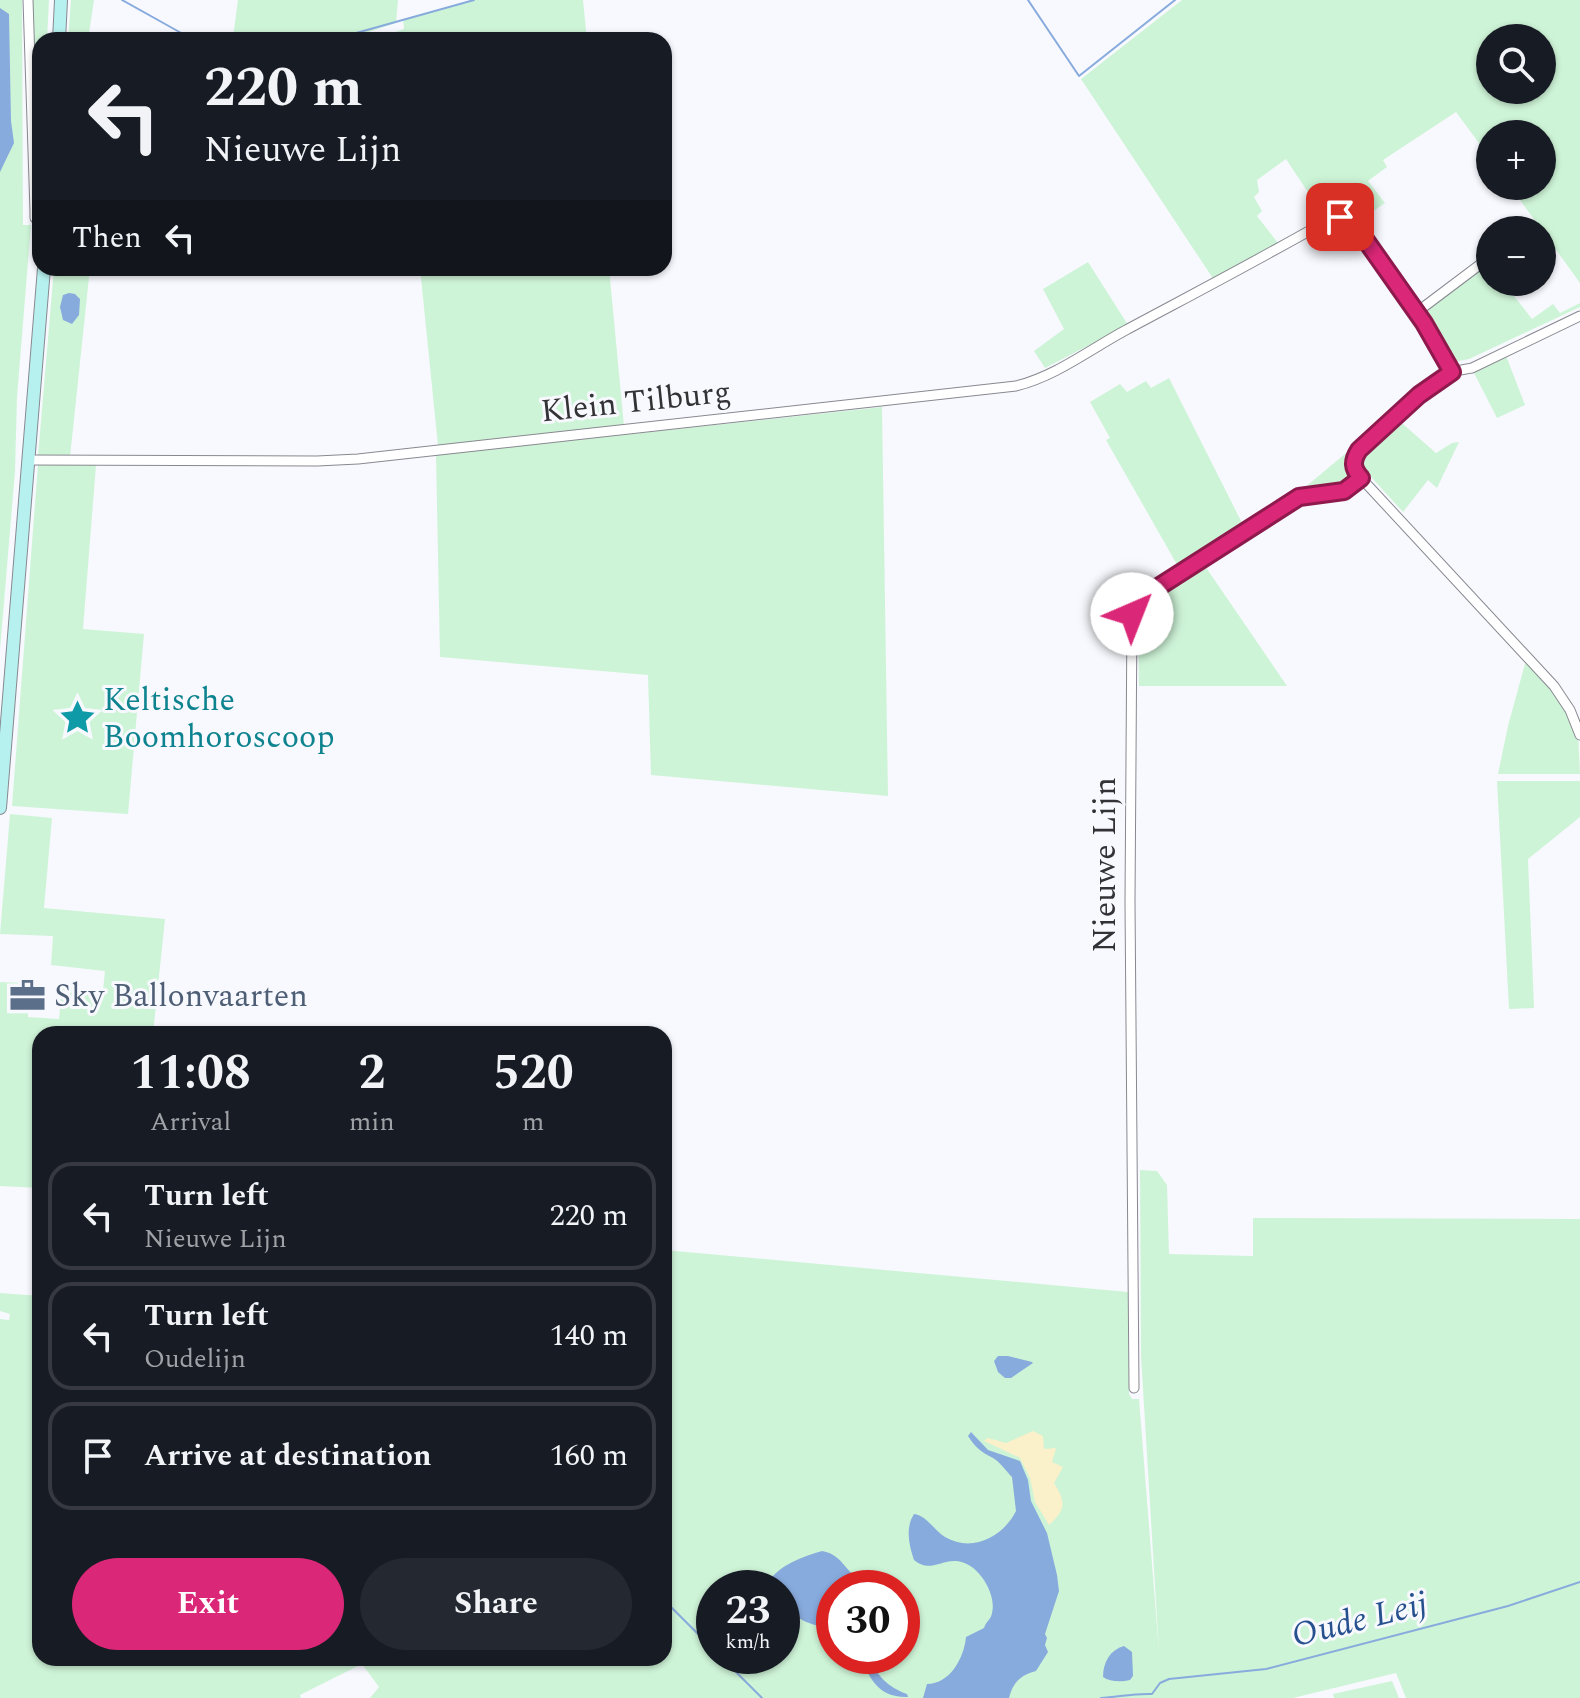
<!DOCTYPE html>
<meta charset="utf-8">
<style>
body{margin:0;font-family:Spectral,serif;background:#242831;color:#f1f3f6;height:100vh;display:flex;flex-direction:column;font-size:30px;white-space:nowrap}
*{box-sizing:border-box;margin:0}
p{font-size:26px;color:#9ea1a6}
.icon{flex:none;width:44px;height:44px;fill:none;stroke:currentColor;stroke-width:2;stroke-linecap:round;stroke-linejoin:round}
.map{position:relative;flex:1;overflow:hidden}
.sheet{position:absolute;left:32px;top:1026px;width:640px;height:640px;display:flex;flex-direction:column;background:#171b24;border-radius:24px;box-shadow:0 2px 6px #0004}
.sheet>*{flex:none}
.top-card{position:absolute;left:32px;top:32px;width:640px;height:244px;border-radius:24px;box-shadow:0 2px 6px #0004;background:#171b24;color:#f1f3f6;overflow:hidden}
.fabs{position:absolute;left:1476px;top:24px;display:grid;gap:16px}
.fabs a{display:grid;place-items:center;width:80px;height:80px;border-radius:50%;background:#171b24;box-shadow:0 2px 6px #0004;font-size:40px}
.speed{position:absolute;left:696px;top:1570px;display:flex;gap:16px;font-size:40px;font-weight:700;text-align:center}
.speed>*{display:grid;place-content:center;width:104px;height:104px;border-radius:50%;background:#171b24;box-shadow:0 2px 6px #0004;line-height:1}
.speed small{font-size:20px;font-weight:400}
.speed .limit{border:12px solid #d22;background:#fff;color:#111}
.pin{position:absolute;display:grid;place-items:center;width:68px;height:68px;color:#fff;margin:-34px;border-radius:16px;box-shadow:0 4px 12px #0006}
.me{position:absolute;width:88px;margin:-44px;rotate:44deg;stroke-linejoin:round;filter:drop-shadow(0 0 6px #0008)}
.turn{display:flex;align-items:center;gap:28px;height:168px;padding:0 40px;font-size:36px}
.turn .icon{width:104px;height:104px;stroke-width:2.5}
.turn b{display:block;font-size:56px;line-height:68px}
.then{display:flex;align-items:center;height:76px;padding:0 40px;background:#0003;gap:16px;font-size:30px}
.eta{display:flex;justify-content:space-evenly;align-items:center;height:136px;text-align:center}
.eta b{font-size:48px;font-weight:700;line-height:56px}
.button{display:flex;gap:16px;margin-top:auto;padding:16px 40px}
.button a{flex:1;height:92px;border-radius:48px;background:#db2777;color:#fff;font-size:32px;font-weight:700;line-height:92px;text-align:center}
.button a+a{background:#242831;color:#f1f3f6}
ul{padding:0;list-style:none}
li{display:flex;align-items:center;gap:24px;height:108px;margin:0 16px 12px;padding:0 24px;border:4px solid #363941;border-radius:24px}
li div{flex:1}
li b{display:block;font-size:30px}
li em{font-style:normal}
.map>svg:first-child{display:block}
.green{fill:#cef4d7;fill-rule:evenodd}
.sand{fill:#faf0ca}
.water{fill:#88abdd}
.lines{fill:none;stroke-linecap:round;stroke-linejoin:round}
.stream{stroke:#88abdd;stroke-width:2}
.street-casing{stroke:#888891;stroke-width:11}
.secondary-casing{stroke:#888891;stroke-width:14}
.street{stroke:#fff;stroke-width:9}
.secondary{stroke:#b7f1ef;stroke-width:12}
.route-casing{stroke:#8e194d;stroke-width:20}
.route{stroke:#db2777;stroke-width:14}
.labels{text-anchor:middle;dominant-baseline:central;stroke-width:6;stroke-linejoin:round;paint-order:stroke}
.street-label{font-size:32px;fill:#333336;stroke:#f8f9fe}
.culture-label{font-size:32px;fill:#0d838f;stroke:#f8f9fe;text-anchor:start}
.service-label{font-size:32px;fill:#4e5e75;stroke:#f8f9fe;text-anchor:start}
.water-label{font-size:34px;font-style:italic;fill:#26518e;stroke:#f8f9fe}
</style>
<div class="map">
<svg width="1580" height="1698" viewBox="0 0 1580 1698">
<rect width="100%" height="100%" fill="#f8f9fe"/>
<g class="green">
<path d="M0,0H22L23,225H31L17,397L15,471L0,650Z"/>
<path d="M30,0H49L47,40H40L39,203Z"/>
<path d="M71,0H94L88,40H68Z"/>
<path d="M238,0H398L396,23L350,38L233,37Z"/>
<path d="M474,0H583L587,40H396L395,32L404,29L403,19Z"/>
<path d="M1182,0H1580V283L1510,186H1542V134H1490V158L1456,112L1383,160L1387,167L1368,181L1385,203L1359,221L1351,211L1346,209L1325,218L1286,159L1257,180L1259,192L1254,197L1262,211L1257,216L1278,243L1214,280L1081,79ZM1490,38H1542V90H1490Z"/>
<path d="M1088,262L1128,325L1045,368L1034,351L1064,329L1043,289Z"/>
<path d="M1488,262L1490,282H1503L1532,319L1553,304L1560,313L1580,303V307L1469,359L1454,362L1423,314Z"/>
<path d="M54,268H90L70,457L38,456Z"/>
<path d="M420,268H609L624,426L438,446Z"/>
<path d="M1505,353L1525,405L1497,418L1472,369Z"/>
<path d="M1169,378L1243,525L1179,568L1106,440L1110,438L1090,402L1120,384L1127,392L1146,381L1151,388Z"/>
<path d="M882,407L888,796L651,775L648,675L440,657L436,455Z"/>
<path d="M1396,418L1436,453L1452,443L1459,442L1437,488L1428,480L1403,512L1362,467L1358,458L1360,453Z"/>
<path d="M1346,453L1354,472C1346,495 1322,486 1303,489Z"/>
<path d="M38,464L96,465L83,629L144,634L128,814L12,806Z"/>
<path d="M1205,566L1287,686H1139L1138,619L1141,609L1148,601Z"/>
<path d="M1526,660L1557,694L1578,732L1580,774H1498L1508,726Z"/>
<path d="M1497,781H1580V817L1528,859L1534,1008L1509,1009Z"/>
<path d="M10,814L52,818L44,908L165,919L153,1034H40V1188L0,1186V982L25,983L23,1004L28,1005V1017L59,1019L62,987L103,990L105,971L51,965L53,936L0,934Z"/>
<path d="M1140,1170L1157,1171L1167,1185L1169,1254L1253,1256V1218L1580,1219V1698H1406L1396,1673L1293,1698H370L379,1687L362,1664L300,1695L301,1698H0V1319L9,1320L10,1314L0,1311V1293L40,1296V1658H664V1250L1128,1292L1129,1394L1132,1399H1139L1159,1652L1141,1356ZM714,1588H782V1656H714ZM834,1588H902V1656H834Z"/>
<path d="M1392,1681L1399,1698H1334L1333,1694Z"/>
</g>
<path class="sand" d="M1033,1431L1043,1436L1044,1449L1056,1448L1052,1462L1063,1467L1054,1483C1065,1501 1067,1509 1049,1525L1035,1502L1030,1478L1020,1458L984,1441L988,1438L1006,1443Z"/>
<g class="water">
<path d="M0,8L9,14L11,121L14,143L0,172Z"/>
<path d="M69,293L75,294L80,299L79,315L72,324L63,320L60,307L63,295Z"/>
<path d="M1008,1356L1032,1362L1033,1363L1011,1378H1005L998,1372L994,1361L998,1356Z"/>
<path d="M971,1432L988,1450L1020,1461L1028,1480L1031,1501L1047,1533L1057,1575L1059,1591L1045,1634L1047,1638L1045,1645L1048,1652L1036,1671C1021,1675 1013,1682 1009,1698H923L927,1684C950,1684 964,1658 966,1637L984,1628C986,1621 991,1620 992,1613C997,1594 978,1562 956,1561C940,1560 930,1573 914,1560C909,1545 905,1528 914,1514C927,1516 934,1530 945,1537C972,1553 1003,1537 1016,1511L1012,1477C1006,1471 1000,1462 993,1458C981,1452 976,1448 968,1436Z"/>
<path d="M822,1551C846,1555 845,1578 865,1578C872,1578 877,1574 884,1573L888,1575L889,1588H834V1628C814,1627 796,1620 782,1605V1588H771L769,1582C778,1565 805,1556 822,1551Z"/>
<path d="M1124,1646L1132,1652L1133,1676L1130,1680C1121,1682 1110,1682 1103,1677C1103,1662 1110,1650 1124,1646Z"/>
<path d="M859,1656H870C876,1676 888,1687 907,1694L908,1697C877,1698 870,1677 859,1656Z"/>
</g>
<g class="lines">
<g class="stream">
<path d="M122,0L183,34L194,35H349L474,0"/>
<path d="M1028,0L1079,76L1175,0"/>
<path d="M670,1606L714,1650"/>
<path d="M720,1656L762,1698"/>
<path d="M1101,1698C1118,1697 1135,1693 1152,1694L1160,1683L1169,1679L1266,1669L1508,1606L1580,1582"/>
</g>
<defs>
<g id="street">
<path d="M28,0L35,211V218L40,221"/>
<path d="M1525,230L1532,225"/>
<path d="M1417,312L1490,257"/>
<path d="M1580,316L1472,368C1466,369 1459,370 1453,372C1435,378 1364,438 1356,455C1351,464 1355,471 1361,478L1554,686L1570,710L1580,735"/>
<path d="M28,460L317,461L358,459L1016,386C1056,376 1089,350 1126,330C1195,293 1264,257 1332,218H1346L1355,225L1424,323L1452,372"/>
<path d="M1134,1388L1130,902L1132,614L1140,600L1149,593L1299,497L1344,491L1361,478"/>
</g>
<g id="secondary">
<path d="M59,40L61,0"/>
<path d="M0,808L44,268"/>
</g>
</defs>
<use href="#street" class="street-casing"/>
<use href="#secondary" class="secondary-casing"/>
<use href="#street" class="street"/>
<use href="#secondary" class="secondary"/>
</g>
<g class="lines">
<defs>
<path id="route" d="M1132,614L1140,600L1149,593L1299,497L1344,491L1361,478C1352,468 1352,461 1359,450L1419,395L1452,372L1424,323L1355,225L1340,217"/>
</defs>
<use href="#route" class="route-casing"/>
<use href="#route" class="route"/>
</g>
<defs>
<symbol id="sight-bare" viewBox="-9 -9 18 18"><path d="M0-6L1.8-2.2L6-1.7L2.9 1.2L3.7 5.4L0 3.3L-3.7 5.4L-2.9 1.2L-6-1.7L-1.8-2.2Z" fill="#0f9aa8" stroke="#f8f9fe" stroke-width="2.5" paint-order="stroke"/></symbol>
<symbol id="office-bare" viewBox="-9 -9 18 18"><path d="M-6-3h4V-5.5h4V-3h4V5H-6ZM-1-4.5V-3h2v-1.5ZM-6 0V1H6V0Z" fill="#5c6f8a" stroke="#f8f9fe" stroke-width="2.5" paint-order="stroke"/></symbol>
</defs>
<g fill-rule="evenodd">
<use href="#sight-bare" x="52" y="692" width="51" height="51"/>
<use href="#office-bare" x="2" y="970" width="51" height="51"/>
</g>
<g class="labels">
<g class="street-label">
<text transform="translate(636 402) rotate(-6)">Klein Tilburg</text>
<text transform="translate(1105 865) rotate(-90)">Nieuwe Lijn</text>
</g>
<g class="culture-label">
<text x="103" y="700">Keltische<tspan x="103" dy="37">Boomhoroscoop</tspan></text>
</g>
<g class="service-label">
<text x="54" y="996">Sky Ballonvaarten</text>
</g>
<g class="water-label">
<text transform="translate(1360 1620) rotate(-14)">Oude Leij</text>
</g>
</g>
</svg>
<div class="fabs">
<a><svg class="icon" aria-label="search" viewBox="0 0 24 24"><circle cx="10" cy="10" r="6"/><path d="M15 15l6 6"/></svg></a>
<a>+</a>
<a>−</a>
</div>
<div class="speed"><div>23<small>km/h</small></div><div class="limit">30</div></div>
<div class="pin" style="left:1340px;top:217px;background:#d93025"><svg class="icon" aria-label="arrive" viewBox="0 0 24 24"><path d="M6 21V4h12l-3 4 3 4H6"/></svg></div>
<svg class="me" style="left:1132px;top:614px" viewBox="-20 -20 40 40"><circle r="19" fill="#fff"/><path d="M0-13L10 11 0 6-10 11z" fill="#db2777"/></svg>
<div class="top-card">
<div class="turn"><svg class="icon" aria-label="left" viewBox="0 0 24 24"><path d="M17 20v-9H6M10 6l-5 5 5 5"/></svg><div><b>220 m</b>Nieuwe Lijn</div></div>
<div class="then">Then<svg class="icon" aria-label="left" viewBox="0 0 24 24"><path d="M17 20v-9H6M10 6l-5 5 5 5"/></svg></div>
</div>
<section class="sheet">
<div class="eta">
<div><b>11:08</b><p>Arrival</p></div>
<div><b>2</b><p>min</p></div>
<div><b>520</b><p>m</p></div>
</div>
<ul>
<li><svg class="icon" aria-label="left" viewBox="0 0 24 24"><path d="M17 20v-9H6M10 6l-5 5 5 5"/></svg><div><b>Turn left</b><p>Nieuwe Lijn</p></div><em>220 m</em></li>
<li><svg class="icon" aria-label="left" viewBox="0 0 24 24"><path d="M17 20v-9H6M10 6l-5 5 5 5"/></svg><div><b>Turn left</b><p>Oudelijn</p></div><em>140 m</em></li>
<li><svg class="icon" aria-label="arrive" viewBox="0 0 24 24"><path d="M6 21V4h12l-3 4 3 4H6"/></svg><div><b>Arrive at destination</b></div><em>160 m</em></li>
</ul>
<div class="button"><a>Exit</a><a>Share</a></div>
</section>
</div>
